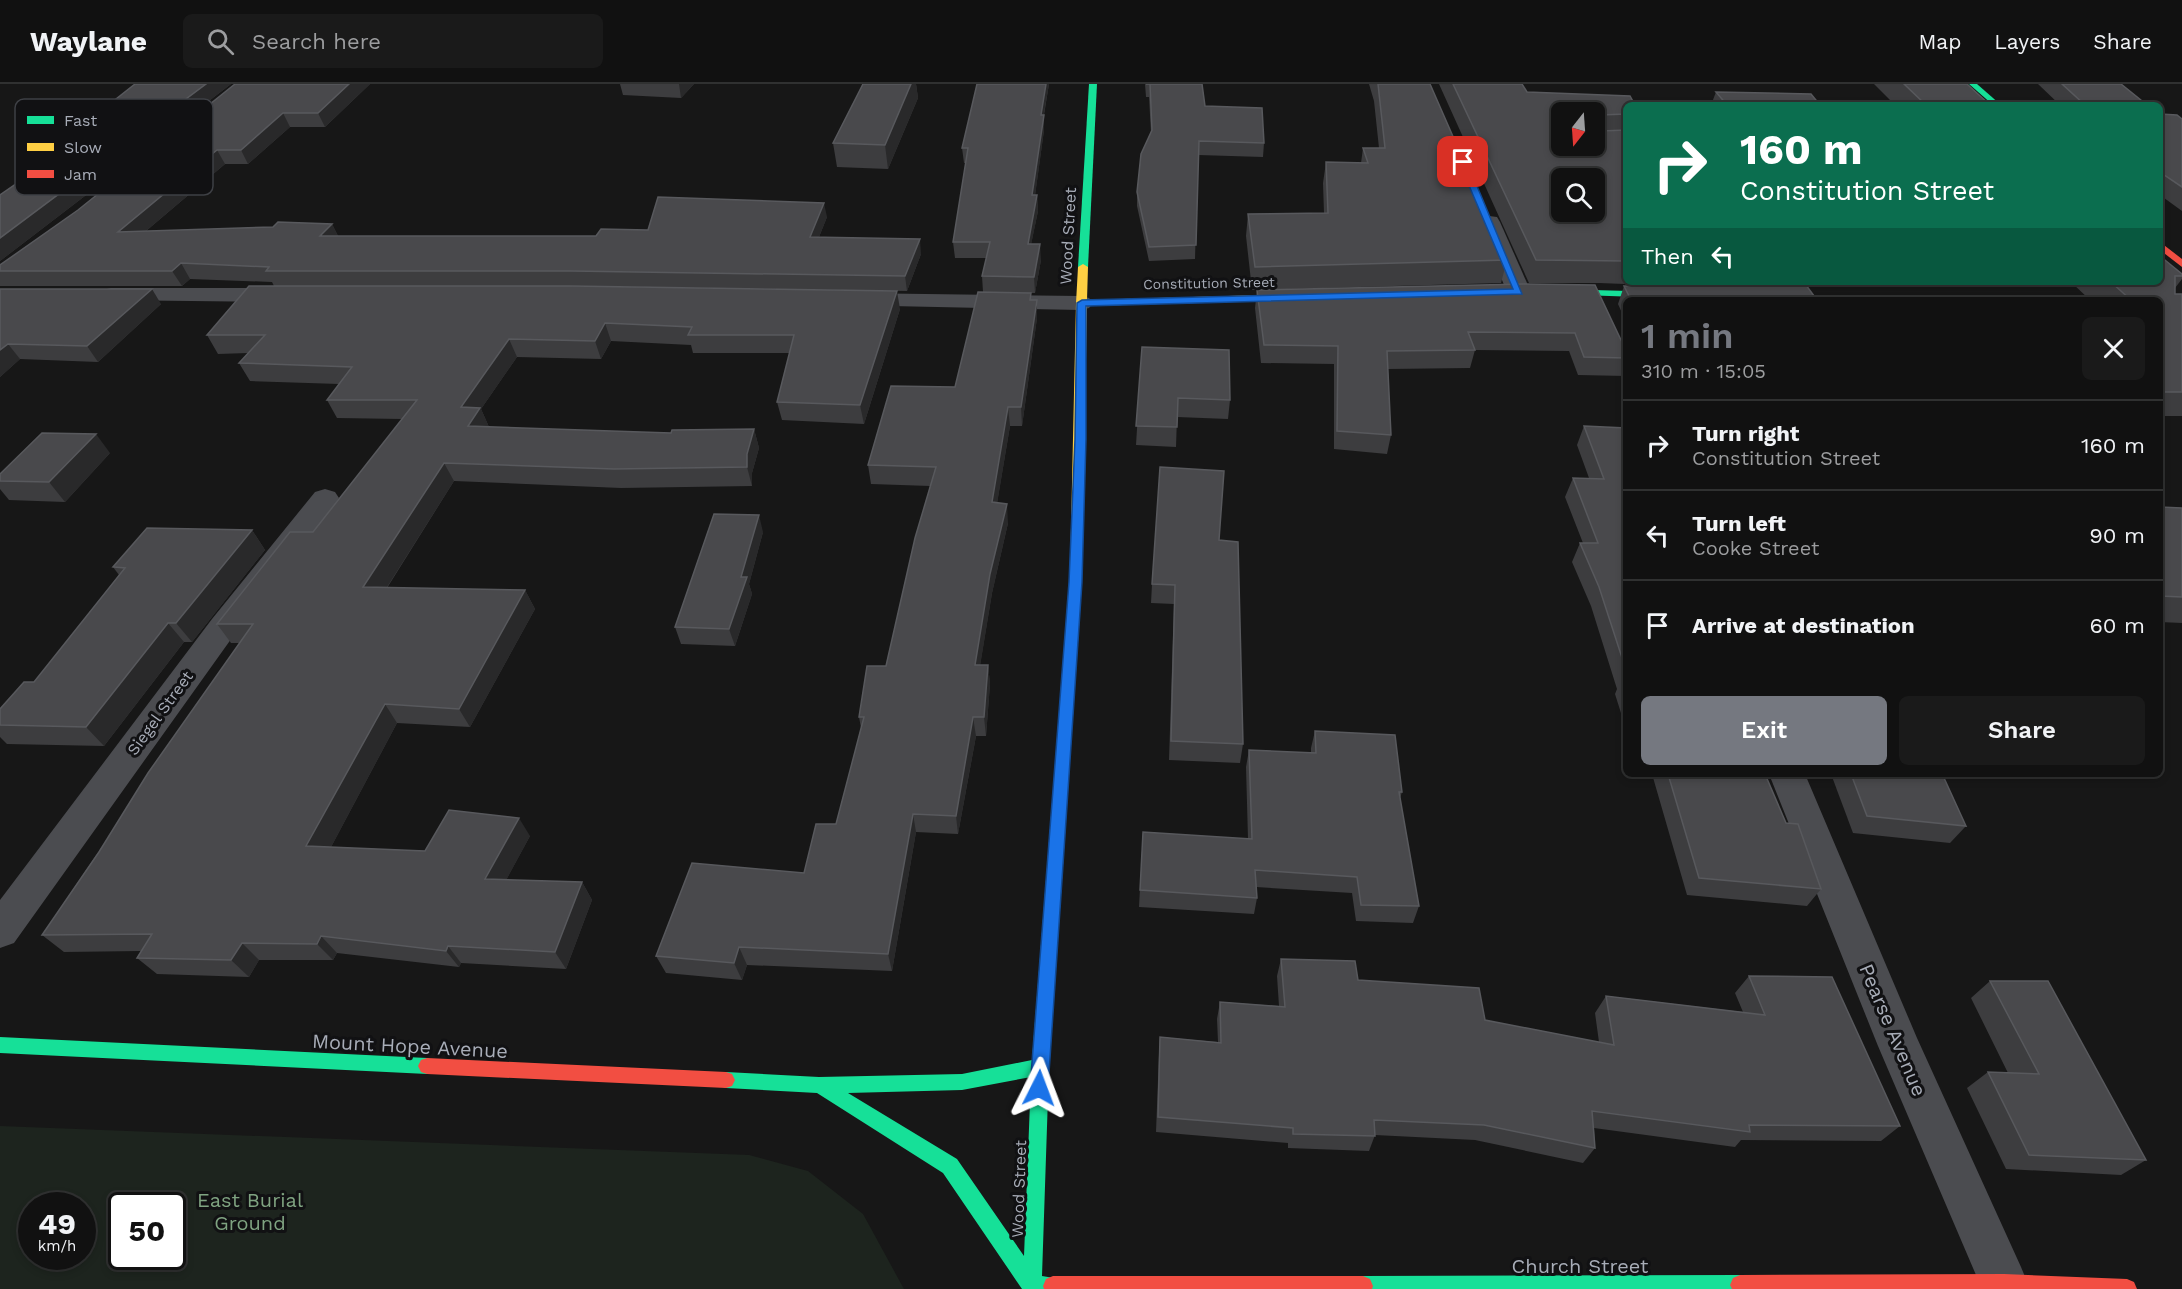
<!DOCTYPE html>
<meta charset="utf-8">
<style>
body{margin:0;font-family:"Work Sans",sans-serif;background:#1a1a1a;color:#f1f3f6;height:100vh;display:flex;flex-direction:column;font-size:22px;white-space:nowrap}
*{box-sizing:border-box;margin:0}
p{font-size:20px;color:#9c9d9f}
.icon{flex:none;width:33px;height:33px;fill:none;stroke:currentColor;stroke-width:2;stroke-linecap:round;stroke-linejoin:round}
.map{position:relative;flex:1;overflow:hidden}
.panel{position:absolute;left:1623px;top:213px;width:540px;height:480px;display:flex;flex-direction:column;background:#111;border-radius:9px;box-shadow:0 3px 9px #0003,0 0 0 2px #303131}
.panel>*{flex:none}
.guide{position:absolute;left:1623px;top:18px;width:540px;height:183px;border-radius:9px;box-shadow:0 3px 9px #0003,0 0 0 2px #303131;background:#0b6e4f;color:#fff;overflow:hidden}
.needle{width:39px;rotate:197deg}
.tools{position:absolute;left:1551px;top:18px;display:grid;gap:12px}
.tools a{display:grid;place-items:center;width:54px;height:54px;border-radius:9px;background:#111;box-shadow:0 3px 9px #0003,0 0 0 2px #303131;font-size:30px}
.speed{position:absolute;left:18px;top:1108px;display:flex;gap:12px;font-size:30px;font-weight:700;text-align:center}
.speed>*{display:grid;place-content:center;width:78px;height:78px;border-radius:50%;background:#111;box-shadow:0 3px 9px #0003,0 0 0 2px #303131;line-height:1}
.speed small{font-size:15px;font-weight:400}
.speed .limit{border:3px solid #111;border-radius:9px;background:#fff;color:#111}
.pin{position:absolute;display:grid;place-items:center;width:51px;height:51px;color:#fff;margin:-26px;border-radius:12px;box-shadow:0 3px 9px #0006}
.me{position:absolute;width:66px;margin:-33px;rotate:3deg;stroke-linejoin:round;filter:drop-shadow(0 0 4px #0008)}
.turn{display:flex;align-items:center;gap:21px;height:126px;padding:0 18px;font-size:27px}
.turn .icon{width:78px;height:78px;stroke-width:2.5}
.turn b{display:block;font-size:42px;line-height:51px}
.then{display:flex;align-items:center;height:57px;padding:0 18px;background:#0003;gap:12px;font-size:22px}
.round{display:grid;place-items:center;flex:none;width:63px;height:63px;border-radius:9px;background:#1a1a1a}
.headline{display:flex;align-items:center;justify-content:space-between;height:102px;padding:0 18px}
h1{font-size:36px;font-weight:600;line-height:45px;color:#757880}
.action{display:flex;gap:12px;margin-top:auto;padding:12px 18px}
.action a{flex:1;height:69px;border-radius:9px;background:#757880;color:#fff;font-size:24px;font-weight:600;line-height:69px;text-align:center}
.action a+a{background:#1a1a1a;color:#f1f3f6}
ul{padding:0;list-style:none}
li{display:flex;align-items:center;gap:18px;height:90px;padding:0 18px;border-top:2px solid #303131}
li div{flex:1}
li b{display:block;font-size:22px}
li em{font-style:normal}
header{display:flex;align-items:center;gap:36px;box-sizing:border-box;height:84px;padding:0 30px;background:#111;border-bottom:2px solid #303131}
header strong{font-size:28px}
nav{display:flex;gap:33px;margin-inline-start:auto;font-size:21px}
.search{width:420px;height:54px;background:#1a1a1a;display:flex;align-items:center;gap:15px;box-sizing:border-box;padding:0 21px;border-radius:9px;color:#9c9d9f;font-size:22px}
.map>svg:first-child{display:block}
.green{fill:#1d241e;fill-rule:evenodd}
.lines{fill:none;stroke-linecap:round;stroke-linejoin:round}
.street{fill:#4b4c50;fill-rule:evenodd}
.fast{fill:#16e098;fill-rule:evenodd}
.slow{fill:#ffcf43;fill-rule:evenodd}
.jam{fill:#f24e42;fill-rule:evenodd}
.wall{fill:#3d3d3f}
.shaded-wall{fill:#29292a}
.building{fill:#49494c;stroke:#58595d;stroke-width:1.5;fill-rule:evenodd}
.route{fill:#1a73e8;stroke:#114b97;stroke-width:1.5}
.labels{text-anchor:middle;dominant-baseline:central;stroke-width:6;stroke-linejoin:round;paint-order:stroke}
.far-street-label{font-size:14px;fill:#a8adb8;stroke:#111113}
.street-label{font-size:16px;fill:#a8adb8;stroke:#111113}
.near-street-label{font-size:20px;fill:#a8adb8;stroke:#111113}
.near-park-label{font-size:20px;fill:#7fa381;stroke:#111113}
.key{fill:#111113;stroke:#3e4045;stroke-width:1.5}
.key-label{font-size:16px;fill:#a8adb8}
</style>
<header>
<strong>Waylane</strong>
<div class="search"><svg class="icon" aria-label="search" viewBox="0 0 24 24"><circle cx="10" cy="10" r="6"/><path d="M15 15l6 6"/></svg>Search here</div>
<nav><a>Map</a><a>Layers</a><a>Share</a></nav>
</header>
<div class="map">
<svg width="2182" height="1205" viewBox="0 0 2182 1205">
<rect width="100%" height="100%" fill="#171717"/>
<path class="green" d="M0,1042L749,1071L808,1087L863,1130L904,1205H0ZM32,1122H82V1173H32ZM122,1122H172V1173H122Z"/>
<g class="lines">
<g class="street">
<path d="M1489,132L1497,133L1500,138L1531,208L1527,213H1511L1507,208L1478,138L1481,133Z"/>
<path d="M111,204H285L293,206L297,211L293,216L285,218L103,216L99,211L103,206Z"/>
<path d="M852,209L1081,212L1089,214L1093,219L1089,224L1081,226L844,221L840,216L844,211Z"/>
<path d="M325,405L335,408L339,414L335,420L234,551L14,859L0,864V816L212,535L315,408Z"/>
<path d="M1769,690H1805L1917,954L2021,1183L2028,1200L2026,1205H1982L1878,962Z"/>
</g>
<g class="fast">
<path d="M1089,0H1097L1088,183L1083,186L1078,183Z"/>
<path d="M1969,0H1977L2001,21H1993Z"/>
<path d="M1554,205L1668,208L1673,211L1668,214L1551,210V206Z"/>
<path d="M1054,789L1059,791L1062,796L1049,983L1042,1192L1060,1195L1063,1202L1062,1205H1022L943,1089L817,1009L726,1004L720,1002L717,996L720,990L726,988L819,993L962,990L1032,976L1046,796L1049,791ZM1031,993L1024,1172L957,1075L848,1009L962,1006Z"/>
<path d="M0,953L427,974L433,976L436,982L433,988L427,990L0,969Z"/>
<path d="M1740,1191L1747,1194L1750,1201L1748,1205H1354L1353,1202L1356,1195L1363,1192Z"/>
</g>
<path class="slow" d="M1083,180L1088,183L1087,216L1302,210L1307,213L1302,216L1087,222L1082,489L1076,493L1070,489L1076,219L1078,183Z"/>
<g class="jam">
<path d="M2160,158L2182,175V183L2160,166Z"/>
<path d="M1076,485L1082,489L1062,796L1059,801L1054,803L1049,801L1046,796L1070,489Z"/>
<path d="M427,974L726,988L732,990L735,996L732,1002L726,1004L427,990L421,988L418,982L421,976Z"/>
<path d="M2004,1190L2127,1195L2134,1198L2137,1205H1732L1730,1201L1733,1194L1740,1191Z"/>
<path d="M1053,1192H1363L1370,1195L1373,1202L1372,1205H1044L1043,1202L1046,1195Z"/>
</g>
</g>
<g class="wall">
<path d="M135,0H231L0,177V111L53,74L49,68Z"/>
<path d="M235,0H370L325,43H290L248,80H225L146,147L273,143L332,140L338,152H596L648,146L827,133L819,153L921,170L907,207L576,202H274L272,198L190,195L182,202H0V181L78,126Z"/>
<path d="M620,0H694L681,14L623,11Z"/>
<path d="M863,0H916L918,14L888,85L837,83L833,59Z"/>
<path d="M977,0H1049L1044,31V46L1035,111H1037L1038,127L1031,160L1041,176L1035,209L983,208L982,192L987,174H955L953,158L966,79H964L962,64Z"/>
<path d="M1145,0H1202L1205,22L1264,59L1263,73L1198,71L1195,175L1149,177L1137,122V108L1151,49L1149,13H1146Z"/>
<path d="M1369,0H1430L1507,176L1501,199L1252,206L1246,152L1248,130L1324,129L1323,99L1326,78L1361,79L1363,64H1379L1374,17Z"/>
<path d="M1439,0H1522L1527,8L1626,21V198H1792L1791,201L1817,216H1626V238L1618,220L1624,202H1676L1599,199H1529Z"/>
<path d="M1874,0H1967L1990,21H1895Z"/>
<path d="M2038,0H2115L2147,21H2060Z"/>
<path d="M1716,8L1820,21H1711Z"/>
<path d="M2160,30L2182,35V127L2160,111Z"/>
<path d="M2182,190V195L2175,204V210H2182V332H2160V216H2090L2071,198H2160Z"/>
<path d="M1524,200L1622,258L1626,259V292L1578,291L1569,267L1475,266L1470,284L1388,285L1391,351L1387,370L1334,365V280L1261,279L1255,224L1257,206Z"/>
<path d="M0,205L161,220L98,278L20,275L0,293Z"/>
<path d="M1031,216H1037V234L1022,342H1010L997,419L1008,439L992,509L980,581H988L990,600L986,652H976L958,750L916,748L892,887L747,881L742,896L666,889L656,872L804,789L836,740L861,644L859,633L886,582L930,402L871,400L868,381L955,303Z"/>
<path d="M900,225L864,340L782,336L777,318L790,269H693L691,261L611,257L601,275L517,273L481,325L489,343L671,349L754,345L759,364L752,389V402L621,404L454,397L387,504L525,506L535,525L470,643L397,639L331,763L425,767L530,752L506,796L582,798L592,816L566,885L461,879L459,883L337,869L333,876H259L249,893L157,890L137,874L141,867L64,868L42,851L240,559H231L217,540L313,448L402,335L337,334L327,316L339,300L250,297L239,279L248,269L218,270L207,251Z"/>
<path d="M1142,263L1230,316L1228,335L1177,333L1176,363L1136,361Z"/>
<path d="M1584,342L1626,344V645L1615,610L1617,605L1591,522L1572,478L1580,459H1583L1565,413L1573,394H1589L1577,361Z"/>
<path d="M110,369L65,418L9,416L0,405V390Z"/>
<path d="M2160,423L2182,424V539L2160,538Z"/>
<path d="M252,446L265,466L192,558H184L104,662L7,660L0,653V625L34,598L119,491L113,483Z"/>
<path d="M763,448L749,500L752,510L735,562L681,560L675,543Z"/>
<path d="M1219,456L1243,660L1240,679L1169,676L1174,520L1151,519L1152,500Z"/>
<path d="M1315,647L1402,708L1400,714L1419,822L1413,839L1356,837L1352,809L1256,803L1257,814L1254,830L1139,823L1143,748L1248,755L1246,683L1249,666L1311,669V664Z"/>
<path d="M1652,690H1765L1786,739L1821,805L1807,822L1687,811Z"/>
<path d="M1831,690H1929L1966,742L1950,759L1853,749Z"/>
<path d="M1281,875L1358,896L1485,936L1599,958L1595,929L1606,912L1743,928L1735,909L1749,892L1900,1042L1881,1057L1741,1056L1735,1063L1594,1044L1595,1064L1583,1079L1475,1056L1375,1051L1369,1067L1288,1064V1059L1156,1048L1159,969L1160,953L1218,958L1217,935L1220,918L1279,922L1277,892Z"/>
<path d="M1990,897L2146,1076L2121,1091L2006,1085L1967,1004L1988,988L2008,989L1971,914Z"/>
</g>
<g class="shaded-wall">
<path d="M206,0H231L0,177V154Z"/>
<path d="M349,0H370L325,43L318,29Z"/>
<path d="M679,0H694L681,14Z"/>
<path d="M911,0H916L918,14L888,85L885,61Z"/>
<path d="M1046,0H1049L1041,46V31Z"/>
<path d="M283,29L290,43L248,80L241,66Z"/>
<path d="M1044,31V46L1033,127L1032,111Z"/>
<path d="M1598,39L1594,51V40Z"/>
<path d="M217,66L225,80L127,163L118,148Z"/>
<path d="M1037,111L1038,127L1028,176V160Z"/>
<path d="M824,119L827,133L813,168L810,153Z"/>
<path d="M332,140L339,154L320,152Z"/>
<path d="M920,155L921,170L907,207L905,192Z"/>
<path d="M1040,160L1041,176L1035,209L1034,193Z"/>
<path d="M181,179L190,195L182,202L172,187Z"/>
<path d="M152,205L161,220L98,278L87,262Z"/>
<path d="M897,207L900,225L864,340L860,321Z"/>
<path d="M1037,216V234L1022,342L1021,323Z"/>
<path d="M605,239L611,257L601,275L595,257Z"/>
<path d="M509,255L517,273L481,325L489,343L477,360L461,323Z"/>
<path d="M8,260L20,275L0,293V266Z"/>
<path d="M1008,323L1010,342L994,438L992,418Z"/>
<path d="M754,345L759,364L752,389V402L747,383V370Z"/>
<path d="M96,350L110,369L65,418L49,398Z"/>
<path d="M444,379L454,397L375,522L363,503Z"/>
<path d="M1007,420L1008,439L992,509L977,601L975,581L990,490Z"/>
<path d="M759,431L763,448L749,500L752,510L735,562L729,545L741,493Z"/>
<path d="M252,446L265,466L192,558L176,539Z"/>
<path d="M525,506L535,525L470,643L459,625Z"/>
<path d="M168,539L184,558L104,662L86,643Z"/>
<path d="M988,581L990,600L986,652L984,633Z"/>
<path d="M385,620L397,639L322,780L306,762Z"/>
<path d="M973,633L976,652L958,750L956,732Z"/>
<path d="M913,730L916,748L892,887L888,870Z"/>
<path d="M519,734L530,752L497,813L485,795Z"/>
<path d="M582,798L592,816L566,885L555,868Z"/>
<path d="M321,852L337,869L333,876L317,860Z"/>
<path d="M242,859L259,876L249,893L231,876Z"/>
<path d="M448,862L461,879L459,883L446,867Z"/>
<path d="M739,863L747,881L742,896L734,879Z"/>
</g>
<g class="building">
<path d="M135,0H206L0,154V111L62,68H49Z"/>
<path d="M235,0H349L318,29H283L241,66H217L118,148L273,143L278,138L332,140L320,152H596L601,145L648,146L658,113L824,119L810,153L920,155L905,192L571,187H266L269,183L181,179L172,187H0V181L78,126Z"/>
<path d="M863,0H911L885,61L833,59Z"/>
<path d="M977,0H1046L1041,31H1044L1032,111H1037L1028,160H1040L1034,193L982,192L990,158H953L968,64H962Z"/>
<path d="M1146,0H1202L1205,22L1262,24L1264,59L1199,57L1196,161L1149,163L1137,108L1141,70L1152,46L1150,0Z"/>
<path d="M1378,0H1430L1507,176L1255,183L1248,130L1328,129L1326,78L1368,79L1363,64H1385Z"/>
<path d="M1453,0H1522L1527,8L1630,12L1635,21H1626V30L1600,31L1598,39L1594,40V28H1562V62H1594V44L1601,47L1626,46V177L1536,176ZM1562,94H1594V128H1562Z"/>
<path d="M1904,0H1967L1990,21H1926Z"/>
<path d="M2062,0H2121L2147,21H2085Z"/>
<path d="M1716,8L1811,10L1820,21H1727Z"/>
<path d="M2160,30L2177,31L2182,35V103L2160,88Z"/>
<path d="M2160,172L2182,190V192H2175V210H2182V308H2160V216H2131L2111,198H2160Z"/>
<path d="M1524,200L1595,201L1622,258L1626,259V274L1584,273L1575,249L1468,248L1475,266L1387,267L1391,351L1337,347L1338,262L1264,261L1257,206Z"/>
<path d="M1806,201L1817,216H1631L1624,202Z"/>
<path d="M249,202H570L897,207L860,321L777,318L794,251H688L692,243L605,239L595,257L509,255L461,323L480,324L468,342L671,349L672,346L754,345L747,370V383L614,385L444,379L363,503L525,506L459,625L385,620L306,762L425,767L449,726L519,734L485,795L582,798L555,868L448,862L446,867L321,852L317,860L242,859L231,876L137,874L152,850L42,851L99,768L148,689L253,540H217L290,448H313L417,316H327L352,283L239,279L265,251H207Z"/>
<path d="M0,205H152L87,262L8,260L0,266Z"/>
<path d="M978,208L1031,209L1030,216H1037L1021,323H1008L992,418L1007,420L990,490L975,581H988L984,633H973L956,732L913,730L888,870L739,863L734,879L656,872L692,779L804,789L816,740H836L864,633H859L867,582H886L915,454L936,383L868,381L891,302L955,303Z"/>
<path d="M1142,263L1229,266L1230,316L1178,314L1177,343L1136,342Z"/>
<path d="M1584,342L1626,344V586L1599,503L1580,459H1598L1573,394L1604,395Z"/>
<path d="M42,349L96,350L49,398L0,397V390Z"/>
<path d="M1160,383L1224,387L1219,456L1238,458L1243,660L1171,657L1175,501L1152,500Z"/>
<path d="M2160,423L2182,424V513L2160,512Z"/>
<path d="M714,430L759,431L741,493H747L729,545L675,543Z"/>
<path d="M147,444L252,446L176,539H168L86,643L0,641V625L24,598H34L125,484L113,483Z"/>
<path d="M1315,647L1395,651L1402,708H1399L1419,822L1361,821L1357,793L1255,786L1257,814L1140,806L1143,748L1252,755L1249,666L1316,669Z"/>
<path d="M1668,690H1765L1786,739L1798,740L1821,805L1699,794Z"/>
<path d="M1851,690H1929L1931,692L1944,694L1966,742L1867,732Z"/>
<path d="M1281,875L1355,877L1358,896L1479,904L1485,936L1614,961L1606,912L1765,931L1749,892L1832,893L1900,1042L1749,1041L1750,1048L1592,1027L1595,1064L1484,1041L1374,1036L1375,1052L1293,1050V1044L1158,1033L1160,953L1221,959L1220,918L1285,923Z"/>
<path d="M1990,897H2048L2146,1076L2029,1071L1988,988L2039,990Z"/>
</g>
<path class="route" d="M1463,76L1467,78L1522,210L1086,222V355L1082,498L1048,1004L1046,1010L1039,1013L1033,1010L1030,1004L1069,498L1075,355L1077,219L1082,216L1513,205L1459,78Z"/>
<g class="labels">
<g class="far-street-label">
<text transform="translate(1209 199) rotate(-1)">Constitution Street</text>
</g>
<g class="street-label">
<text transform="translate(1068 152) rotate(-87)">Wood Street</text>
<text transform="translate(160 629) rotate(-54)">Siegel Street</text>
<text transform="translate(1019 1105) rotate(-88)">Wood Street</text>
</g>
<g class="near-street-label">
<text transform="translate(1893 946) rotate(67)">Pearse Avenue</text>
<text transform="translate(410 962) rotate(3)">Mount Hope Avenue</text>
<text x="1580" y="1182">Church Street</text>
</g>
<g class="near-park-label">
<text x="250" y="1116">East Burial<tspan x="250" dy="23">Ground</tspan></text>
</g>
</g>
<rect x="15" y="15" width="198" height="96" rx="9" class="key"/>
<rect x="27" y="32" width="27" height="8" fill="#16e098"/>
<rect x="27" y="59" width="27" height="8" fill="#ffcf43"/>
<rect x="27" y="86" width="27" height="8" fill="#f24e42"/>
<g class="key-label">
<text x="64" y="42">Fast</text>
<text x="64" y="69">Slow</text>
<text x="64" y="96">Jam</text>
</g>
</svg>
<div class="tools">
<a><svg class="needle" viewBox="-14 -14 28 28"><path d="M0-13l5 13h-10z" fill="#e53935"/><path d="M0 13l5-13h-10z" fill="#9c9d9f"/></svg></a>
<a><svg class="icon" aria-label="search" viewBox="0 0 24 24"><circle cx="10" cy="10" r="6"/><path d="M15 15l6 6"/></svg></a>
</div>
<div class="speed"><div>49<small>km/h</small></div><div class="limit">50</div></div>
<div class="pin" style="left:1463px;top:78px;background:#d93025"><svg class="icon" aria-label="arrive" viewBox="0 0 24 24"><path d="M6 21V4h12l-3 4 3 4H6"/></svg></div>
<svg class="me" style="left:1039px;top:1004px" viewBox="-20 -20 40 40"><path d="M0-17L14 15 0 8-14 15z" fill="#1a73e8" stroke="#fff" stroke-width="4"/></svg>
<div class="guide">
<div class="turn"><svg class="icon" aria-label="right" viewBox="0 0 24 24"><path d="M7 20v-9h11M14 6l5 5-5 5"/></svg><div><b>160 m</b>Constitution Street</div></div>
<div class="then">Then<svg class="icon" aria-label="left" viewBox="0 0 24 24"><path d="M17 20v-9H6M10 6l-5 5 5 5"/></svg></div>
</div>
<section class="panel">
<div class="headline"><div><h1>1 min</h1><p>310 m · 15:05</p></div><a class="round"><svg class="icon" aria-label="close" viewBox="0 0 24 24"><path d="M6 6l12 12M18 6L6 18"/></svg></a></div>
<ul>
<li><svg class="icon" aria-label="right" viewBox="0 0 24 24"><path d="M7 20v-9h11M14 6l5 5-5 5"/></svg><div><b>Turn right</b><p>Constitution Street</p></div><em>160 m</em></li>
<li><svg class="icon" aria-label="left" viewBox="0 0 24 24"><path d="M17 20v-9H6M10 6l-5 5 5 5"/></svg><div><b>Turn left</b><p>Cooke Street</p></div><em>90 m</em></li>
<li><svg class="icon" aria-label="arrive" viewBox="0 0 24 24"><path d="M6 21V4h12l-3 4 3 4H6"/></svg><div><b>Arrive at destination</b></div><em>60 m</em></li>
</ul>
<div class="action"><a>Exit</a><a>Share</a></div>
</section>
</div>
